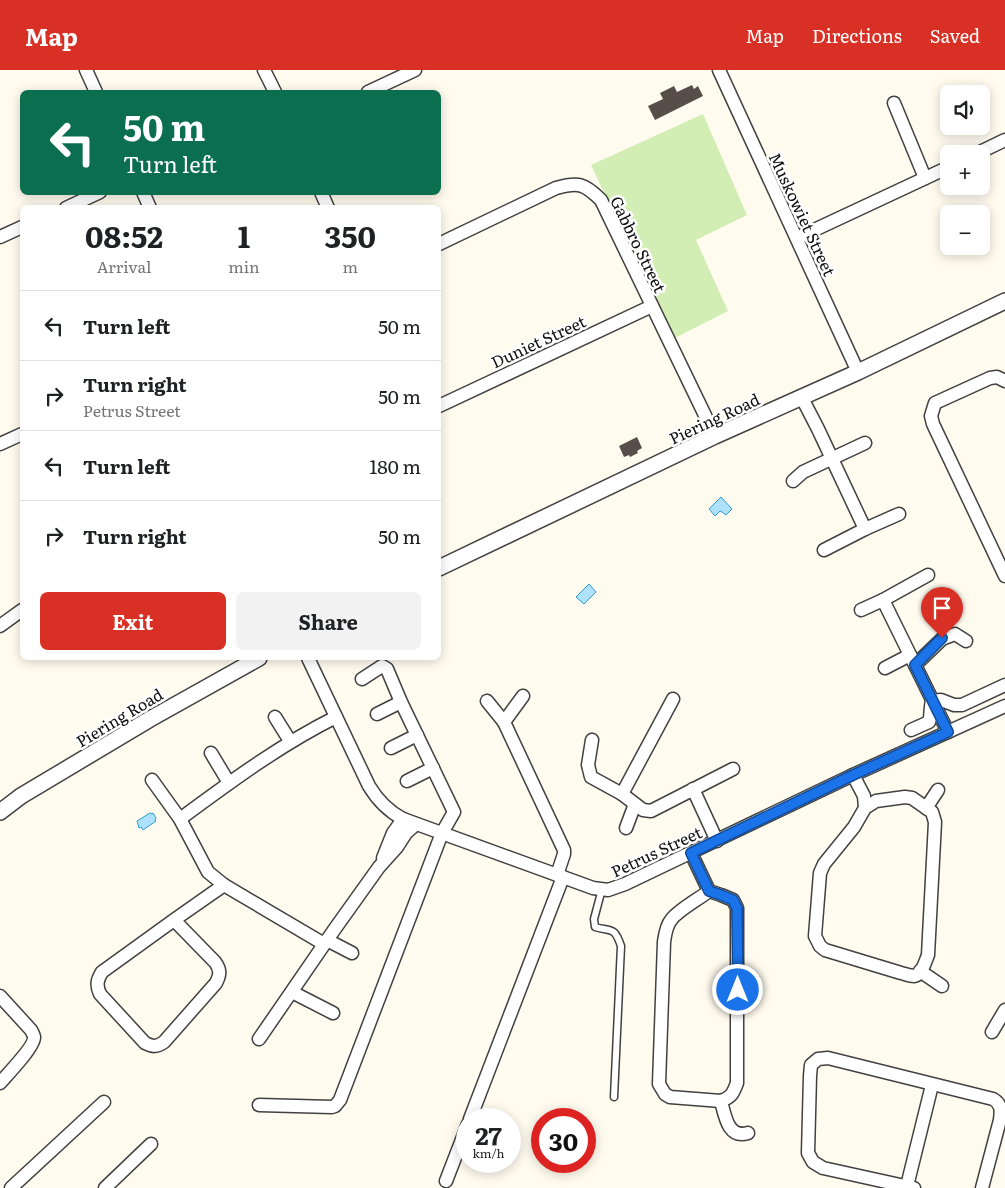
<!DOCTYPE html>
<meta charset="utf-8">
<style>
body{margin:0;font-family:Literata,serif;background:#f2f2f2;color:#202124;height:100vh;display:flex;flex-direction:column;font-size:19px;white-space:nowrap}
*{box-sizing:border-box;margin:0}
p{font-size:16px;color:#757577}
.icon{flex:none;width:28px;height:28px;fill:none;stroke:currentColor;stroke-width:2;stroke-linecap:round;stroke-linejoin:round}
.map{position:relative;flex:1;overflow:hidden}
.side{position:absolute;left:20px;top:135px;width:421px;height:455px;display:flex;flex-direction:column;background:#fff;border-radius:8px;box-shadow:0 2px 12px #0003}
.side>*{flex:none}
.guide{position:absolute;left:20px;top:20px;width:421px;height:105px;border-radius:8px;box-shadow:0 2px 12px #0003;background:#0b6e4f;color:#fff;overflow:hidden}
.buttons{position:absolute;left:940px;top:15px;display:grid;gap:10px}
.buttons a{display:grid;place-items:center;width:50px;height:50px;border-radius:8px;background:#fff;box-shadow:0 2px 12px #0003;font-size:25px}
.speed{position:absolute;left:456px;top:1038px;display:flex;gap:10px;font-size:25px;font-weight:700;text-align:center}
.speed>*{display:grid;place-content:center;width:65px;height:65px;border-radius:50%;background:#fff;box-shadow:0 2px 12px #0003;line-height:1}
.speed small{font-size:12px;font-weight:400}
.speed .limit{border:8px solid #d22;background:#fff;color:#111}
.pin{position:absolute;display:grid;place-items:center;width:42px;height:42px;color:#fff;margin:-51px -21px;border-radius:50% 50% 50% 0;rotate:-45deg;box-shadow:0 0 5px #0007}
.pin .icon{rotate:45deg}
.me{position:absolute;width:55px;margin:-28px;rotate:0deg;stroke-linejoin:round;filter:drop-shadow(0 0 4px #0008)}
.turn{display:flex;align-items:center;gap:18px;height:105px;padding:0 20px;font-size:22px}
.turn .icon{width:65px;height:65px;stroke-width:2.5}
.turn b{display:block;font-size:35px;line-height:42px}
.eta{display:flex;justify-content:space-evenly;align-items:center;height:85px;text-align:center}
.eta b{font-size:30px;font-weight:700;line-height:35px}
.primary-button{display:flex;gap:10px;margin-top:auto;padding:10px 20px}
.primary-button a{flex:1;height:58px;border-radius:8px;background:#d93025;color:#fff;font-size:20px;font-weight:700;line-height:58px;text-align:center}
.primary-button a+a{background:#f2f2f2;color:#202124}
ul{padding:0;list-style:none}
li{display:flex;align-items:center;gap:15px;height:70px;padding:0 20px;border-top:1px solid #e0e0e0}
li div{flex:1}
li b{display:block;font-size:19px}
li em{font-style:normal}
header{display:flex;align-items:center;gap:30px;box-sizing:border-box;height:70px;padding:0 25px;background:#d93025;color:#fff}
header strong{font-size:24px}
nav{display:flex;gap:28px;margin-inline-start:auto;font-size:18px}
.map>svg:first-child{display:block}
.green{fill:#d3eeb4}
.water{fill:#aee1fc;stroke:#2d9adb}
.building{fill:#584e49}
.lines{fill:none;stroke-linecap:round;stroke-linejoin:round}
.service-casing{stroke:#414141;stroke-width:9}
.minor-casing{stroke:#414141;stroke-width:15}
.tertiary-casing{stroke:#414141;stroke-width:18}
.service{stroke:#fff;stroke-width:6}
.minor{stroke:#fff;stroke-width:12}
.tertiary{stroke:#fff;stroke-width:15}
.route-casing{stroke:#114b97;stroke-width:12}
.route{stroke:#1a73e8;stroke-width:9}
.labels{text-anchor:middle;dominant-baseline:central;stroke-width:5;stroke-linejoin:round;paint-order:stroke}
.street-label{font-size:16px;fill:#0e0e0e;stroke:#fff}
</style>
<header>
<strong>Map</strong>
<nav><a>Map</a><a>Directions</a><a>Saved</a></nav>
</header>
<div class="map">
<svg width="1005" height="1118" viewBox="0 0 1005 1118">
<rect width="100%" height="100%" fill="#fffbef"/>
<path class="green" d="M703,44L747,145L696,170L728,241L673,269L591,95Z"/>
<g class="water">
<path d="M721,427L732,439L726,445L722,442L720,441L715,446L709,439Z"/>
<path d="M589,514L596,522L584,534L576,527Z"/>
<path d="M150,743L152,744L153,743L156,748L155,750L156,751L143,760L141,757L139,758L137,751Z"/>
</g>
<g class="building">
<path d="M692,15L694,19L698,16L703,26L655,50L648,36L663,29L660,23L674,16L677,22Z"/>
<path d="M637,367L642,378L637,381L638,383L630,387L629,385L624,387L619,376Z"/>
</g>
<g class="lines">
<defs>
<path id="service" d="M602,819L594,849L595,857C612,862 614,856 621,876L614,1027"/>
<g id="minor">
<path d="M86,0L96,22"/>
<path d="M264,0L275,22"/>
<path d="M719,0L858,302"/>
<path d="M368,22L415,0"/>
<path d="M894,33L925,108"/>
<path d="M976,84L1005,70"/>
<path d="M143,122L150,138"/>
<path d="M321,122L328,138"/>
<path d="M66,138L100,122"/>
<path d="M0,167L22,157"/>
<path d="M797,168L949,97"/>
<path d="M439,174L556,118C578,112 584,113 601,130L715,366"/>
<path d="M1005,311L997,307L990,308L935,333L931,346L933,354L1005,506"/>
<path d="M802,328L818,359L865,459"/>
<path d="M439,336L652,236"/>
<path d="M0,374L22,364"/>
<path d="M793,411L803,402L865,373"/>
<path d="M824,480L865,459L899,444"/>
<path d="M928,505L883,530L948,662"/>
<path d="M861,540L883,530"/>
<path d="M0,556L22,540"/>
<path d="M308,588L369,716C378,731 388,741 403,749L593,818L608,820L625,814L853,705L1005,636"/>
<path d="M915,595L942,569L955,564L966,571"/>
<path d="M885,598L910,585"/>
<path d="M523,626L504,652L564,780V784L557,805"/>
<path d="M673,629L622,724L643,740L651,741L733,699"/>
<path d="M487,631L504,652"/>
<path d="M377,644L401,632"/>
<path d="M275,647L290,671"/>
<path d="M911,660L929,652C931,647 930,638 932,631L941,630L954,635H962L1005,615"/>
<path d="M592,670L588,695L591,707L622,724"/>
<path d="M391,678L417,665"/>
<path d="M211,683L229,713"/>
<path d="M853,705L864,726L865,738L854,757L824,794L820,803L815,866L820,876L825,880L901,903C905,904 910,906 914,906C922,905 925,892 928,885L935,752L932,742L912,728L905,727L876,731L865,738"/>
<path d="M152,710L180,749L208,802L224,815L324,874"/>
<path d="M407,711L433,698"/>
<path d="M693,719L717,771"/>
<path d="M926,738L938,720"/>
<path d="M180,749C230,712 280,675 336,647"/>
<path d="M626,758L635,734"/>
<path d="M691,783L709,821L721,825L733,830L737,838V1013C733,1023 732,1027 721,1031L670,1027L665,1024L659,1014L664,872C665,865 666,856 671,850C678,840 699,829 709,821"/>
<path d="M383,788L393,763L403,749"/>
<path d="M174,850L215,892C221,900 220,905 216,913L164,972C157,977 153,977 145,973L100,924C96,915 97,910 102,902L174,850L224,815"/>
<path d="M327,870L352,883"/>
<path d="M920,901L942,916"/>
<path d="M292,922L333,943"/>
<path d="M0,926L31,960C32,962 34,965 34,967C35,976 7,1005 0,1013"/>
<path d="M992,962L1005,940"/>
<path d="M259,969L334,860L379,797L397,777L406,763L416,754"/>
<path d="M721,1031C725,1046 728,1069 748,1063"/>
<path d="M259,1035L332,1037L335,1036L340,1030L442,763L454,742L401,632L387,599L382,596L362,609"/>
<path d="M470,1049L563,807"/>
<path d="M446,1111L468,1054"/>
<path d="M907,1116L932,1015"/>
<path d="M11,1118L104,1032"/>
<path d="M105,1118L151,1074"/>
<path d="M914,1118L823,1098L813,1092L808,1083L810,1006L811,995L818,989L828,988L993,1029C1002,1034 1001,1041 1000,1050L982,1118"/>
</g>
<g id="tertiary">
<path d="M439,498L715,366L858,302L1005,231"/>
<path d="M0,742L21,726L150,649L259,588"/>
</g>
</defs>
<use href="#service" class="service-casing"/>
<use href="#minor" class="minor-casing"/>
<use href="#tertiary" class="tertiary-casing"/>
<use href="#service" class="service"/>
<use href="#minor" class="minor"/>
<use href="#tertiary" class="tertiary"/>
</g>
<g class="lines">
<defs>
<path id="route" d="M738,920L737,838L733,830L721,825L709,821L691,783L853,705L948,662L915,595L942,568"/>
</defs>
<use href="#route" class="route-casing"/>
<use href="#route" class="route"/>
</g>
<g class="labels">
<g class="street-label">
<text transform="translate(803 144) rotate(65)">Muskowiet Street</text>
<text transform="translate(639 174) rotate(64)">Gabbro Street</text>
<text transform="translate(538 271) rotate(-25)">Duniet Street</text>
<text transform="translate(714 348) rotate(-25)">Piering Road</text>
<text transform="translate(119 647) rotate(-31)">Piering Road</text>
<text transform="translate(656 781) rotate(-25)">Petrus Street</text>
</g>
</g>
</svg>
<div class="buttons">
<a><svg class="icon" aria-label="sound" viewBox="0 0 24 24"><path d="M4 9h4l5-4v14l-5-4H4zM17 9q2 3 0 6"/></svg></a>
<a>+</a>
<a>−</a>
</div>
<div class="speed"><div>27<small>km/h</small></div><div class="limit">30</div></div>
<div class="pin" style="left:942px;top:568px;background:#d93025"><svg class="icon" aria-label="arrive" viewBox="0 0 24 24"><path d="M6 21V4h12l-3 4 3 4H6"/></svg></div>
<svg class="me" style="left:738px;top:920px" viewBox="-20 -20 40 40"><circle r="17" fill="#1a73e8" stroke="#fff" stroke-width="3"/><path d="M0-11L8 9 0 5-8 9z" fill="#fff"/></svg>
<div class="guide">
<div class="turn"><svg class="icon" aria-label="left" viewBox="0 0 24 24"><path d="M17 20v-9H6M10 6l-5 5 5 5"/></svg><div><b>50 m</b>Turn left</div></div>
</div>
<section class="side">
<div class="eta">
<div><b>08:52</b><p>Arrival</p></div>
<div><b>1</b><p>min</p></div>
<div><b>350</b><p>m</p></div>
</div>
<ul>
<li><svg class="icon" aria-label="left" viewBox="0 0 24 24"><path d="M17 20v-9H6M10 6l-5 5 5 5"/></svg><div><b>Turn left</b></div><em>50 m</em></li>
<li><svg class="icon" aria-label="right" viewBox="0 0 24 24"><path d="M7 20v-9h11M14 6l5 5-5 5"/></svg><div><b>Turn right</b><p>Petrus Street</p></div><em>50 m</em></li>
<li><svg class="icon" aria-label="left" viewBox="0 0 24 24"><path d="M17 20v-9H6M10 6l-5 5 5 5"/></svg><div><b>Turn left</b></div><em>180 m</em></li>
<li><svg class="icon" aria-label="right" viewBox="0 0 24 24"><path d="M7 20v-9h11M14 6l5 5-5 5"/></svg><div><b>Turn right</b></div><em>50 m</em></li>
</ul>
<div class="primary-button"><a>Exit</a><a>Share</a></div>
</section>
</div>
